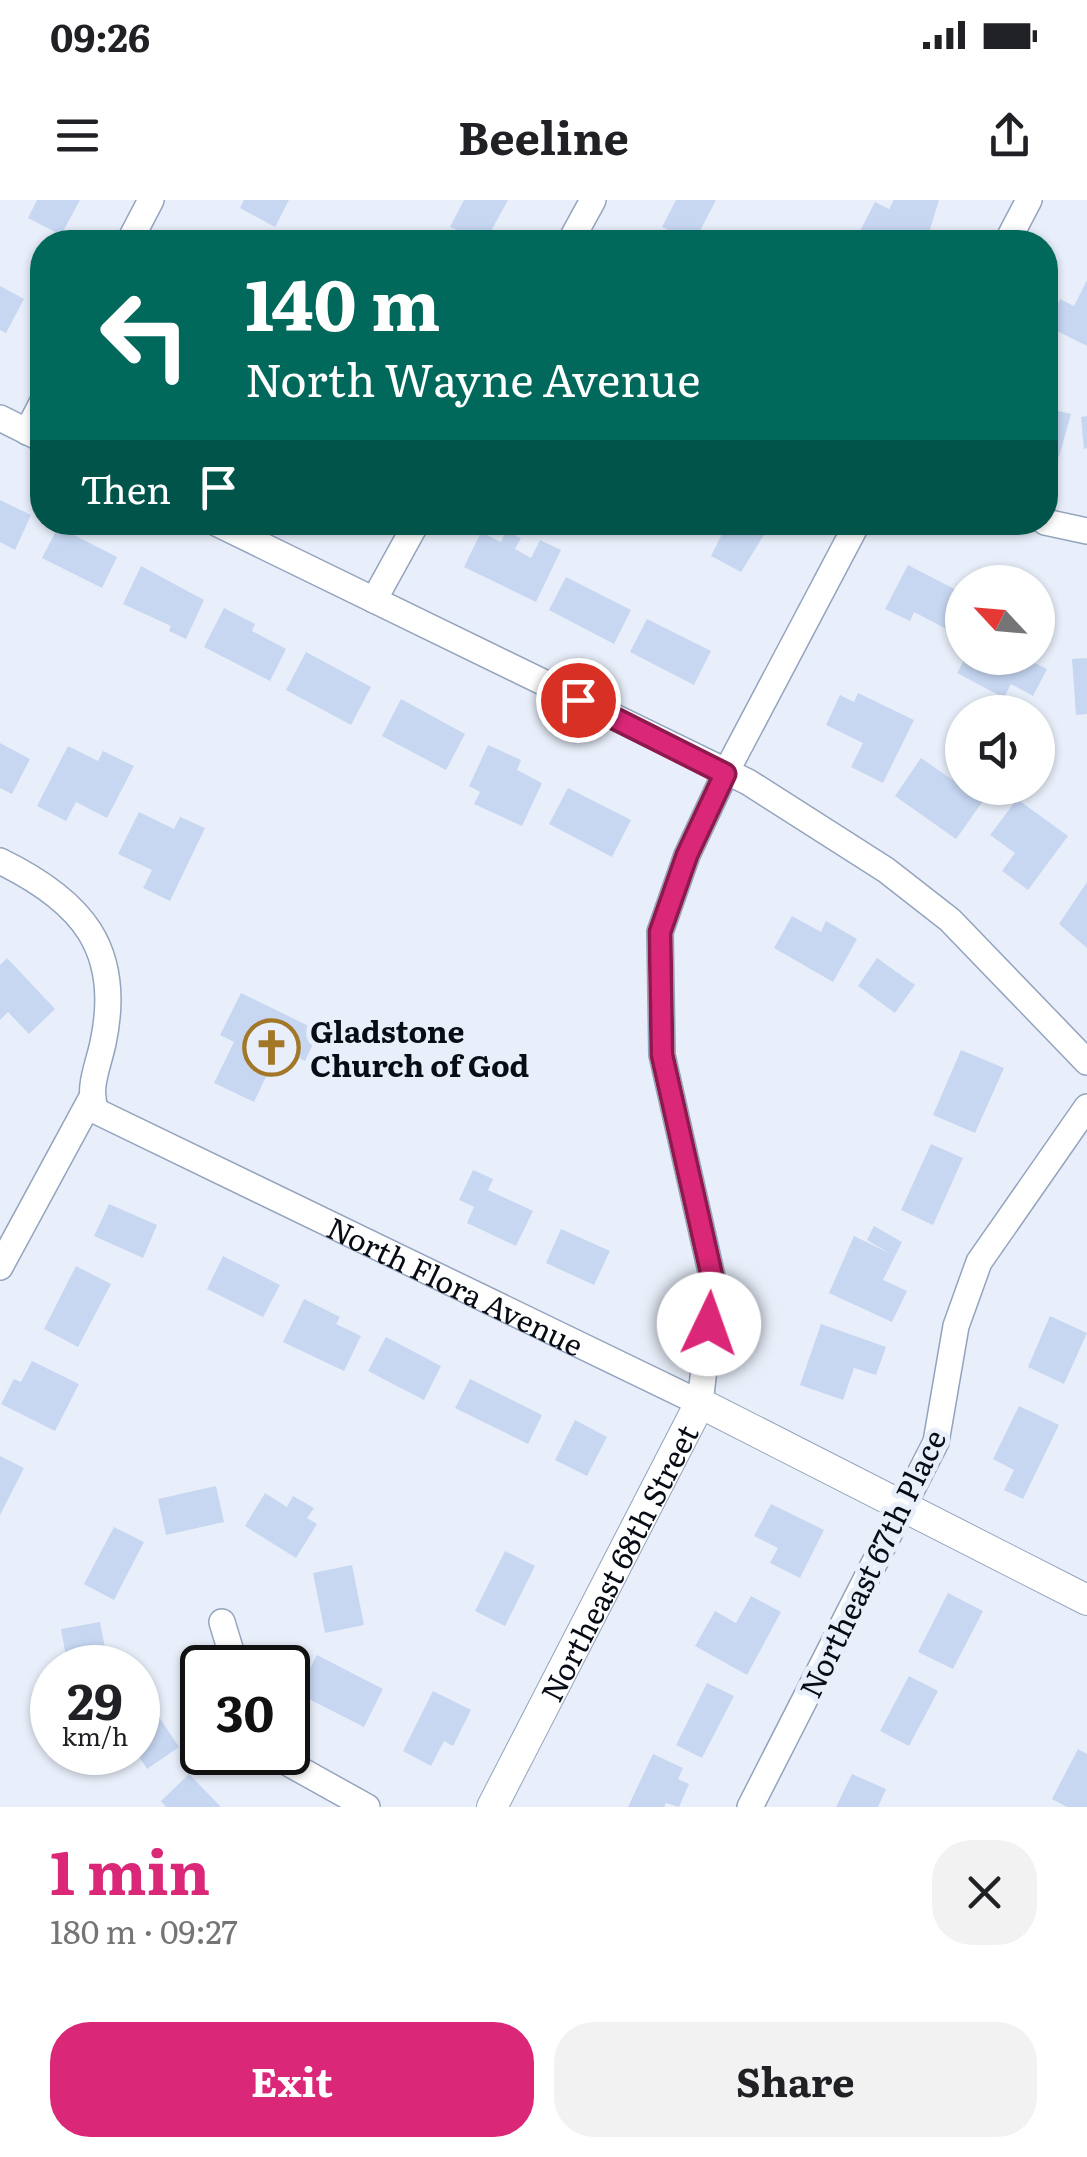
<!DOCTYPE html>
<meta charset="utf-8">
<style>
body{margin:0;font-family:Literata,serif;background:#f2f2f2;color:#202124;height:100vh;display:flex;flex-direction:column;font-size:38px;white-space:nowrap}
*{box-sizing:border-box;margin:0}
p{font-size:32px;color:#757577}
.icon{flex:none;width:55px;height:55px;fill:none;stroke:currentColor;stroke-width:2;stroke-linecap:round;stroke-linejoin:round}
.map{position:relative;height:1607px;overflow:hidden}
.details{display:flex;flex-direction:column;background:#fff;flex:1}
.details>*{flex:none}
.guide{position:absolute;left:30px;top:30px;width:1028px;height:305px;border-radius:40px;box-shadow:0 2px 8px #0004;background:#00695c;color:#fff;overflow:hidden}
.needle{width:65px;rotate:296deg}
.tools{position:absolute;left:945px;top:365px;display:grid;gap:20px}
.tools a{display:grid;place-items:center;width:110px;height:110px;border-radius:50%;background:#fff;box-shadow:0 2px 8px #0004;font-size:50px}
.speed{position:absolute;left:30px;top:1445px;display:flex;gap:20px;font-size:50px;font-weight:700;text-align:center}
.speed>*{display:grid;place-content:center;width:130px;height:130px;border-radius:50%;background:#fff;box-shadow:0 2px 8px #0004;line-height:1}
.speed small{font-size:25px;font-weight:400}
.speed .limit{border:5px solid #111;border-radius:15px;background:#fff;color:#111}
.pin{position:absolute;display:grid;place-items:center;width:85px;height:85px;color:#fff;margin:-42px;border:5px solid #fff;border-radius:50%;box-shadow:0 2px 10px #0007}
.me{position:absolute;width:110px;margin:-55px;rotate:3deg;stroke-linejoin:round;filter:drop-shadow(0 0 8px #0008)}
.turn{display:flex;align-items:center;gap:35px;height:210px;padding:0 50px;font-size:45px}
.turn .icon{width:130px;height:130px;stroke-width:2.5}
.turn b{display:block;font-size:70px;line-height:85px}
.then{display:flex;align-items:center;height:95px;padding:0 50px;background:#0003;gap:20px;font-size:38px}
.round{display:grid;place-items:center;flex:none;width:105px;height:105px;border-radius:40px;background:#f2f2f2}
.summary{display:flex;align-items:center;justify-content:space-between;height:170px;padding:0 50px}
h1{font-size:60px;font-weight:700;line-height:75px;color:#db2777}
.primary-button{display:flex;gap:20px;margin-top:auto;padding:20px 50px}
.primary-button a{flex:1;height:115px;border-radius:40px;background:#db2777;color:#fff;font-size:40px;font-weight:700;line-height:115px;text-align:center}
.primary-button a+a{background:#f2f2f2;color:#202124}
.status{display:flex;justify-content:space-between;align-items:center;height:70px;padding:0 50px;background:#fff;direction:ltr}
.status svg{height:28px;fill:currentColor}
header{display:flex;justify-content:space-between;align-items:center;height:130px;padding:0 50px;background:#fff;font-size:45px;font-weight:700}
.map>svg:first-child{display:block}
.building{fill:#c7d7f2}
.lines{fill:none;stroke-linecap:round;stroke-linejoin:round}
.minor-casing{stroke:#94a4be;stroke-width:28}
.tertiary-casing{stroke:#94a4be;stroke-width:32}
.minor{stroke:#fff;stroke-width:25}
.tertiary{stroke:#fff;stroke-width:30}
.route-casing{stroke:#8e194d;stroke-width:25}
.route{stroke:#db2777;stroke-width:18}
.labels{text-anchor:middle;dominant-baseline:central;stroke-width:10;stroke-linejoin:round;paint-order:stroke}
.poi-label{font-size:30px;font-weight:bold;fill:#070c15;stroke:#e8effa;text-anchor:start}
.street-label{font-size:30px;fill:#070c15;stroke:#e8effa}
</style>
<div class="status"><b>09:26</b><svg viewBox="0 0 49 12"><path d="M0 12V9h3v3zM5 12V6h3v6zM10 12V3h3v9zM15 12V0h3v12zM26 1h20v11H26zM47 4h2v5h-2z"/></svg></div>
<header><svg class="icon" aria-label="menu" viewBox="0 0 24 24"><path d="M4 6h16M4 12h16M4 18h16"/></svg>Beeline<svg class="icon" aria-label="share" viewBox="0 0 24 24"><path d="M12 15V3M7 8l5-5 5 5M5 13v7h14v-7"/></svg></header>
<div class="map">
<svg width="1087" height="1607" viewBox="0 0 1087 1607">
<rect width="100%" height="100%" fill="#e8effa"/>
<g class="building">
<path d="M37,0H80L61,35L28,18Z"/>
<path d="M244,0H289L275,27L240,8Z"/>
<path d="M464,0H508L485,42L450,27Z"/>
<path d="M676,0H716L694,42L662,27Z"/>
<path d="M894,0H939L928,36L919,32L914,42H878L859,33L875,2L889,9Z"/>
<path d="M1087,80V146L1047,126L1060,99L1074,106Z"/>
<path d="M0,86L24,99L6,133L0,130Z"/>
<path d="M1045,208L1071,214L1059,257L1045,254Z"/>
<path d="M1087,216V248L1084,249L1081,217Z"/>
<path d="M0,300L31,315L15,350L0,342Z"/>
<path d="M728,322H772L741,372L711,356Z"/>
<path d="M58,327L117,357L102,388L42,358Z"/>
<path d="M506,331L521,338L515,349L531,358L540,340L561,350L536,402L464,367L481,332L501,342Z"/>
<path d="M908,365L962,393V426L958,435L914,412L910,421L885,409Z"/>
<path d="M141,366L204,400L186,439L169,431L171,426L123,404Z"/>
<path d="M566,377L631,410L614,444L549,410Z"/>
<path d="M224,408L255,424L252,431L286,449L270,481L204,447Z"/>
<path d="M647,419L711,451L694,485L630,452Z"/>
<path d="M306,452L371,487L351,525L286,490Z"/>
<path d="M965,458H1025L1047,469L1033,496L1011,484L1004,498L957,473Z"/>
<path d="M1087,458V514L1076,515L1072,459Z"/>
<path d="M858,493L914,520L883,583L851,567L863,543L826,525L840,495L854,502Z"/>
<path d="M401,499L465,534L446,570L382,536Z"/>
<path d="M0,543L30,559L12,594L0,588Z"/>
<path d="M488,545L521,560L517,570L542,583L522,626L474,604L480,592L469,586Z"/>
<path d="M68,546L98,561L103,551L134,566L107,618L76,602L66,621L37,606Z"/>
<path d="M921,558L983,601L956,639L895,596Z"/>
<path d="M568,588L631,620L612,657L549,624Z"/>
<path d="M1017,599L1068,636L1028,690L1002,671L1015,653L990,635Z"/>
<path d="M139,612L174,629L180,617L205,628L170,701L143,688L152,670L118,654Z"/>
<path d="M1087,682V748L1059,724Z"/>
<path d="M792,716L821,732L826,721L857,739L833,782L774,748Z"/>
<path d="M7,758L55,809L29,834L8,812L0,820V765Z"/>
<path d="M877,758L915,785L895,813L858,786Z"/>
<path d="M241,793L319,831L305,861L289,853L282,867L273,862L254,902L214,883L234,842L220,835Z"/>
<path d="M961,850L1004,868L975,933L933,915Z"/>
<path d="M931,944L963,958L933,1025L901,1010Z"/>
<path d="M473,970L493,979L488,990L533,1011L516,1046L467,1023L474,1007L459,1000Z"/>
<path d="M109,1004L157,1025L143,1058L94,1036Z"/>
<path d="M874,1026L902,1042L883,1080L907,1091L892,1122L829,1093L854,1036L889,1053L867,1040Z"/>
<path d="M561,1029L610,1051L594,1085L546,1063Z"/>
<path d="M223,1056L280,1085L263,1117L207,1089Z"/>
<path d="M76,1066L111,1084L78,1147L44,1129Z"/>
<path d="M304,1099L340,1117L336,1124L361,1136L344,1171L283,1142Z"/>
<path d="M1050,1116L1087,1133L1064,1184L1028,1167Z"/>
<path d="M821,1124L886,1147L876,1175L854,1168L843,1200L800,1185Z"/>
<path d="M386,1137L441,1166L424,1200L368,1171Z"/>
<path d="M32,1161L79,1184L55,1231L1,1204L14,1179L21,1182Z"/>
<path d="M470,1179L542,1215L528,1244L455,1208Z"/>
<path d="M1019,1206L1059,1225L1023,1299L1004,1290L1014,1270L993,1259Z"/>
<path d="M575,1220L607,1237L587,1276L555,1260Z"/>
<path d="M0,1256L24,1268L0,1315Z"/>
<path d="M216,1286L224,1322L166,1335L158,1299Z"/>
<path d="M265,1293L287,1307L293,1296L314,1308L307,1318L317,1324L296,1358L245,1326Z"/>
<path d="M771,1304L824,1330L800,1378L770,1363L778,1348L754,1336Z"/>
<path d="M114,1327L144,1342L114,1400L84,1384Z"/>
<path d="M505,1351L535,1366L505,1426L475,1411Z"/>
<path d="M352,1365L364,1425L325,1433L313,1373Z"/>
<path d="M948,1393L983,1411L953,1469L918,1452Z"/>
<path d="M751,1396L781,1412L747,1475L695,1446L715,1411L736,1423Z"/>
<path d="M100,1422L106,1453L120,1450L123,1468H68L61,1429Z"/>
<path d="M317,1455L383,1489L364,1527L297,1493Z"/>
<path d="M909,1476L938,1491L909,1546L880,1531Z"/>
<path d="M707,1483L734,1496L702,1558L676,1545Z"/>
<path d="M433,1491L471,1510L453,1546L444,1541L431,1566L403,1551Z"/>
<path d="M147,1499L179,1547L147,1569L136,1552L138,1505Z"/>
<path d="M1078,1549L1087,1554V1607H1067L1052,1599Z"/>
<path d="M653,1554L683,1568L678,1579L689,1584L679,1607L666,1603L664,1607H628Z"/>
<path d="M189,1574L221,1607H166L161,1601Z"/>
<path d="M852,1574L886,1589L878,1607H836Z"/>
</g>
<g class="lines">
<defs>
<g id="minor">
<path d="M129,42L151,0"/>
<path d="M570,42L593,0"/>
<path d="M1007,42L1029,0"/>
<path d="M0,218L42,239"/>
<path d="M27,232L42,203"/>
<path d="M214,322L748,582L886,670L950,720L1087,862"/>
<path d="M1045,322L1087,331"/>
<path d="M374,400L417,322"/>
<path id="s1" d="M0,661C82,701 123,749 103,843C98,867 87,888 96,911L700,1203L714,1085L662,855L660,732L687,655L725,574L858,322"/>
<path d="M0,1067L91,899"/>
<path d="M222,1422L236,1468"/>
<path d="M278,1552L288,1563L367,1607"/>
<path d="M750,1607L936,1242L956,1126L979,1062L1087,907"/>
</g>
<g id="tertiary">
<path id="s2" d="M492,1607L700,1203L1087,1400"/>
</g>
</defs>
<use href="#minor" class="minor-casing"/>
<use href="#tertiary" class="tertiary-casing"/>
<use href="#minor" class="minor"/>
<use href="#tertiary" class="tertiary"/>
</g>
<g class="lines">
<defs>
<path id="route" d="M578,500L725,574L687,655L660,732L662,855L714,1085L709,1124"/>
</defs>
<use href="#route" class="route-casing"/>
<use href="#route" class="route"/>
</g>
<defs>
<symbol id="church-ring" viewBox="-11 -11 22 22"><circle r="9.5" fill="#e8effa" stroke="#a37728" stroke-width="1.5"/><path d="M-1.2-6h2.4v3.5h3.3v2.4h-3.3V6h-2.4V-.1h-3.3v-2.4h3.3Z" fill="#a37728"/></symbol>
</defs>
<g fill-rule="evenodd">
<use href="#church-ring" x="240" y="816" width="63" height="63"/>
</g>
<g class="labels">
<g class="poi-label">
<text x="310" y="830">Gladstone<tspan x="310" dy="34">Church of God</tspan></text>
</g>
<g class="street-label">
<text stroke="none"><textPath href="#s1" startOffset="700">North Flora Avenue</textPath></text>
<text stroke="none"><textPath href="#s2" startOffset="275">Northeast 68th Street</textPath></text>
<text transform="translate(871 1363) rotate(-64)">Northeast 67th Place</text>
</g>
</g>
</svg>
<div class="tools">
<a><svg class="needle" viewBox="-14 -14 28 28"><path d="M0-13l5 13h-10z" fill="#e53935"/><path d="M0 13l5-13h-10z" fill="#757577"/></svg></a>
<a><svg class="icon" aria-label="sound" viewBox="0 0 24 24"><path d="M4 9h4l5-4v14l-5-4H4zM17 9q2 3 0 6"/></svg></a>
</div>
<div class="speed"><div>29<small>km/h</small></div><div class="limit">30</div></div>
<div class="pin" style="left:578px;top:500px;background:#d93025"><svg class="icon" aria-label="arrive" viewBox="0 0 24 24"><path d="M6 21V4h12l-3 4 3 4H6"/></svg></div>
<svg class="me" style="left:709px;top:1124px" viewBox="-20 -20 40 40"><circle r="19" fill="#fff"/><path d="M0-13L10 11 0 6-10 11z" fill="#db2777"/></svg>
<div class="guide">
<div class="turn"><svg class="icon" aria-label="left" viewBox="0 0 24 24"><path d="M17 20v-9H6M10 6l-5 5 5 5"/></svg><div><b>140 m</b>North Wayne Avenue</div></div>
<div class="then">Then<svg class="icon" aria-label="arrive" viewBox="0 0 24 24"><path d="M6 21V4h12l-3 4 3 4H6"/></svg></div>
</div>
</div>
<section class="details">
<div class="summary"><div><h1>1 min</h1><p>180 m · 09:27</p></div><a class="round"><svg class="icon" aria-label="close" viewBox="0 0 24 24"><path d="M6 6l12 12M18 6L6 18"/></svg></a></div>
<div class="primary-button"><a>Exit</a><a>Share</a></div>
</section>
